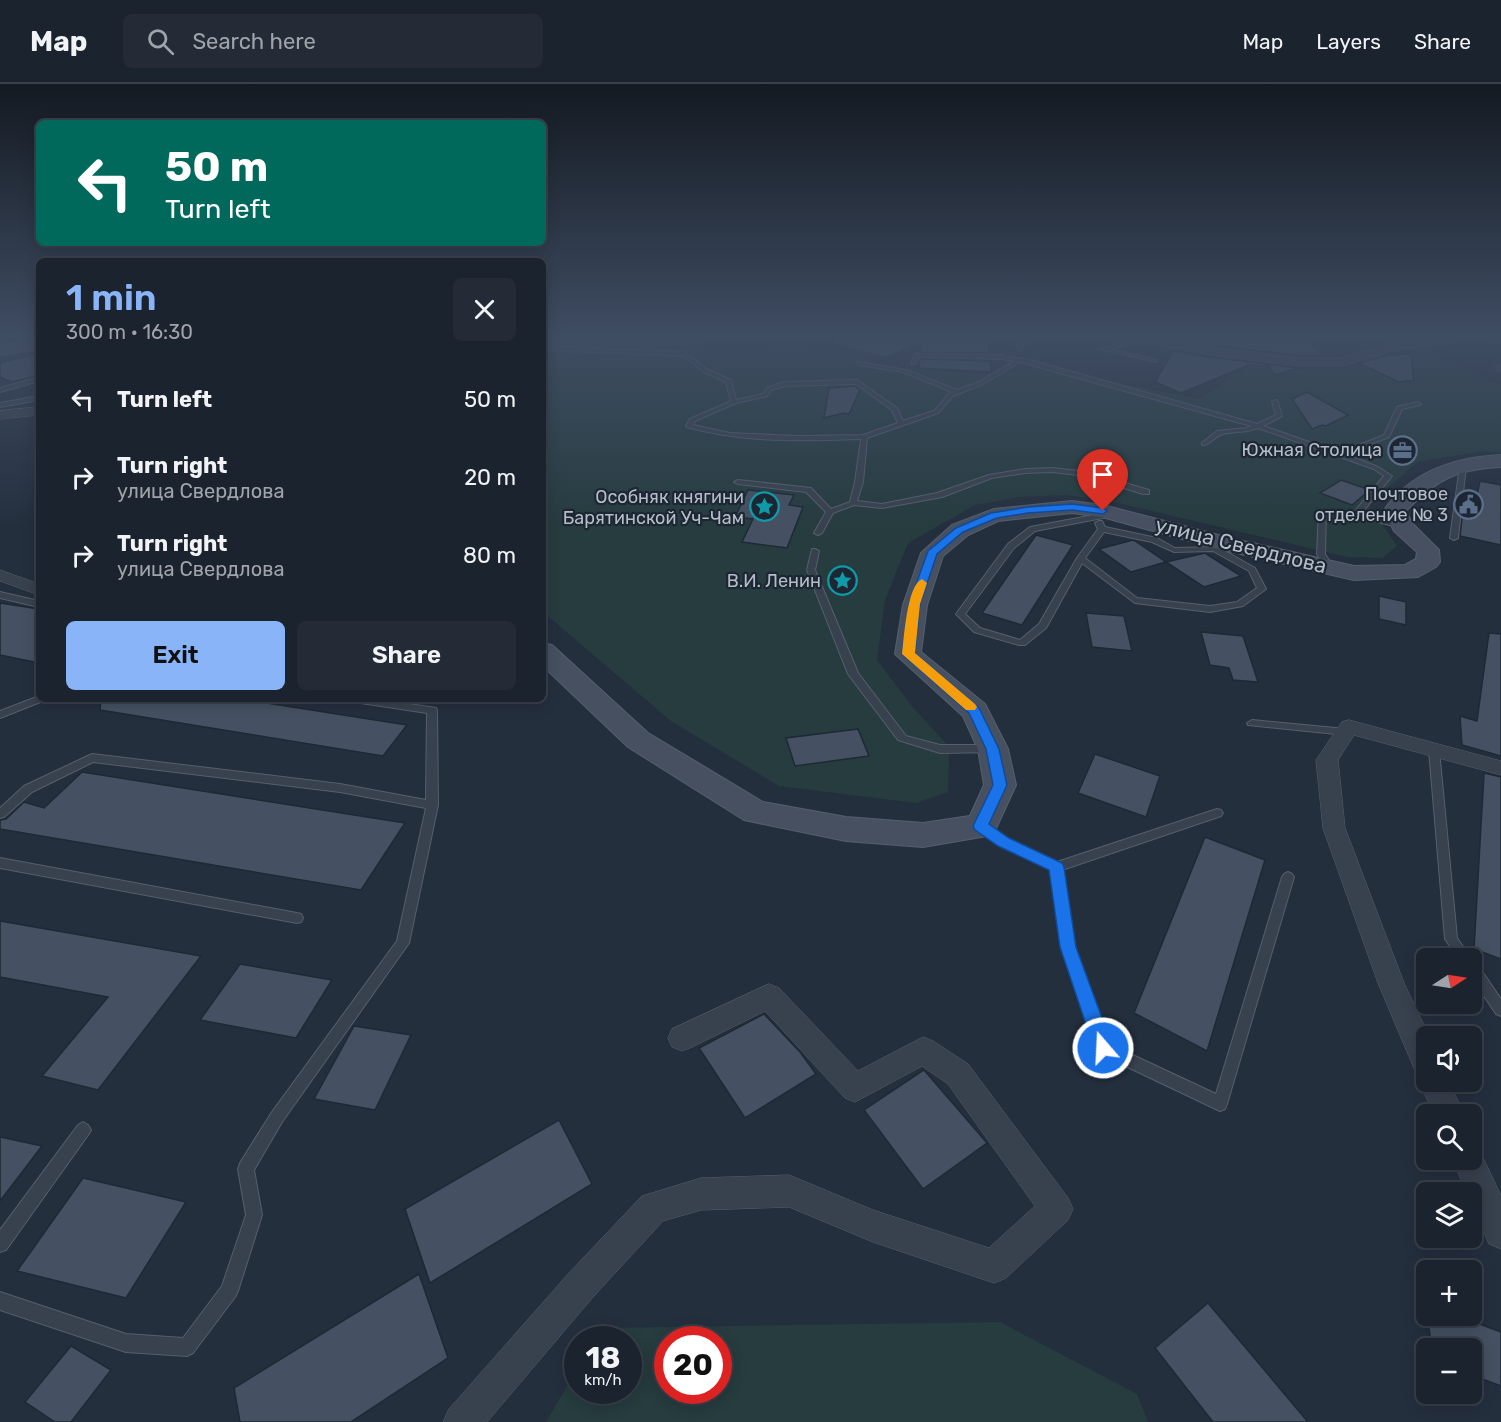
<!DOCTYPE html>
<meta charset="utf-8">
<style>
body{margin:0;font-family:Rubik,sans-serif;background:#242b36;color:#f1f3f6;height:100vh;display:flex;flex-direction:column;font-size:22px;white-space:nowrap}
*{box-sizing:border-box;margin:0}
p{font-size:20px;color:#a0a4aa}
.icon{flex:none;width:33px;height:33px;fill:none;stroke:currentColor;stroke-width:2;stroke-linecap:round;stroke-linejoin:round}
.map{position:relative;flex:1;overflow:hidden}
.panel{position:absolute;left:36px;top:174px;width:510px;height:444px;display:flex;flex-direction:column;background:#1b232e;border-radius:9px;box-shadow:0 3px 15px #0003,0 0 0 2px #39404a}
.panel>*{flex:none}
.guide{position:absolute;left:36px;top:36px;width:510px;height:126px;border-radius:9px;box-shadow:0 3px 15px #0003,0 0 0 2px #39404a;background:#00695c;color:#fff;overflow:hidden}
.needle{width:39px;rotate:78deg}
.fabs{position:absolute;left:1416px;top:864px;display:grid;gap:12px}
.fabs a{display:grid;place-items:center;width:66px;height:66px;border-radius:9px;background:#1b232e;box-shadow:0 3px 15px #0003,0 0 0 2px #39404a;font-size:30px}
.speed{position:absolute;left:564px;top:1242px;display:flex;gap:12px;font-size:30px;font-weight:700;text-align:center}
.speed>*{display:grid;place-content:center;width:78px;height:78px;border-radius:50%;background:#1b232e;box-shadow:0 3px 15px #0003,0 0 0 2px #39404a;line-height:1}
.speed small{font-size:15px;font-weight:400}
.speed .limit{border:9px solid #d22;background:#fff;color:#111}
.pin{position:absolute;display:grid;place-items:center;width:51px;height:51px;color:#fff;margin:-62px -26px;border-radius:50% 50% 50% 0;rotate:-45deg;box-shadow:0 0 6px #0007}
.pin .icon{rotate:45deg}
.me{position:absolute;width:66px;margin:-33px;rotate:341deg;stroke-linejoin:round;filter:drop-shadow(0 0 4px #0008)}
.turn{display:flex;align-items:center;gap:21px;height:126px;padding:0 30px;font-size:27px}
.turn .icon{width:78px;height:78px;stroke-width:2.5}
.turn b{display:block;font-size:42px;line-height:51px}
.round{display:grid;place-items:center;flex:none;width:63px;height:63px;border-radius:9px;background:#242b36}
.summary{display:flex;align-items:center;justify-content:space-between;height:102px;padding:0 30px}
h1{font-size:36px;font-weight:600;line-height:45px;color:#8ab4f8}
.cta{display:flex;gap:12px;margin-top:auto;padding:12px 30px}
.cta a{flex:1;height:69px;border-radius:9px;background:#8ab4f8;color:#111;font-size:24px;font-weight:600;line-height:69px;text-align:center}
.cta a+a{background:#242b36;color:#f1f3f6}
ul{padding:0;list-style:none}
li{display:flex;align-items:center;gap:18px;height:78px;padding:0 30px}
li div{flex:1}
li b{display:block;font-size:22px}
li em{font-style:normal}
header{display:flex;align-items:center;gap:36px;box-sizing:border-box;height:84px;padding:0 30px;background:#1b232e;border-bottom:2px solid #39404a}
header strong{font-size:28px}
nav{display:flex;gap:33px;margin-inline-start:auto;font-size:21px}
.search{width:420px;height:54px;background:#242b36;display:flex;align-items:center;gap:15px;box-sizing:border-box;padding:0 21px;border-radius:9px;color:#a0a4aa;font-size:22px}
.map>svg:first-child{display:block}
.green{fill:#263c3f;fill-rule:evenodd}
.building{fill:#455162;stroke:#1f2835;stroke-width:1.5}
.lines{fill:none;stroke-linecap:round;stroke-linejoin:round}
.service-casing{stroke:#565f6c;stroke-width:2}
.minor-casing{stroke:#565f6c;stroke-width:1}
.tertiary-casing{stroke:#565f6c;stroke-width:1}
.secondary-casing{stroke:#565f6c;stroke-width:2}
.service{fill:#38414e;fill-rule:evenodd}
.minor{fill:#38414e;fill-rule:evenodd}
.tertiary{fill:#38414e;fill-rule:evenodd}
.secondary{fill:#465061;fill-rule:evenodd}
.route{fill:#1a73e8;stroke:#114b97;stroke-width:1.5}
.slow{fill:#f59e0b}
.labels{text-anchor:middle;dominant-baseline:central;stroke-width:4.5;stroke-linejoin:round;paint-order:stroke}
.far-poi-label{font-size:18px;fill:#b4bcc9;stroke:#1d2633;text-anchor:end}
.street-label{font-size:21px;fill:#b4bcc9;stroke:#1d2633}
</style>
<header>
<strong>Map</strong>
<div class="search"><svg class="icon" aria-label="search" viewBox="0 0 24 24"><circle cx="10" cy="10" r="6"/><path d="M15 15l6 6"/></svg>Search here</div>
<nav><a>Map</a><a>Layers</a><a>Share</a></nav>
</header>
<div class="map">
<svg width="1501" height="1338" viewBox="0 0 1501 1338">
<rect width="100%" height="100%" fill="#242f3e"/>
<g class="green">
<path d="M543,254H690L713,267L731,271L755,272L769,260L789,259L908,285L1001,291L1032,283L1200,315L1253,280L1303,285H1359L1405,270L1429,271L1501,301V369L1484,367L1417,378L1369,421L1397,462L1382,474L1347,473L1105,416L1065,411L1019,413L975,421L908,459L885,516L877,576L911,621L949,663L948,708L916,719L779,702L671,637L543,528Z"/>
<path d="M1000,1238L1137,1310L1148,1338H546L577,1285L578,1306H628V1256L595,1255L602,1244ZM668,1256H718V1306H668Z"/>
</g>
<g class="building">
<path d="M836,254H958L988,257L989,269L920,268L921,258L885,274L835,260Z"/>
<path d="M1210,254H1307L1324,272H1299L1213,261Z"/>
<path d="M1173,267L1209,273L1299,284L1275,291L1269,282L1249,281L1181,309L1155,298Z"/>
<path d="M39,269V291L12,298L0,293V279Z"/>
<path d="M1411,270L1414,296L1399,298L1359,279L1388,271Z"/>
<path d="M920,275L990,277L991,288L919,284Z"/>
<path d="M855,302L860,306L849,330L843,329L824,334L829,304Z"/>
<path d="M1307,308L1348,331L1326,342L1322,341L1312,345L1292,315Z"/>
<path d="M1341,396L1370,406L1352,421L1320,409Z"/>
<path d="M1480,397L1501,401V461L1460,452L1465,409L1477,411Z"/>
<path d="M748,406L794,411L789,421L803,423L787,464L742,458L753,435L735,433Z"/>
<path d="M1036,451L1073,461L1022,541L982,529Z"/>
<path d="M1133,456L1135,457L1166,478L1131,488L1099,465Z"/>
<path d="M1205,469L1241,492L1204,503L1166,478Z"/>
<path d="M1379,512L1406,518V541L1379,535Z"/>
<path d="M0,519L39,525V579L0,571Z"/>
<path d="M1086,529L1124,532L1132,567L1092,563Z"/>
<path d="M1201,548L1243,552L1258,598L1233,596L1229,584L1210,581Z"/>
<path d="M1489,549L1501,550V672L1462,661L1460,632L1477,637Z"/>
<path d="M101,615H241L407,641L383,672L100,626Z"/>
<path d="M858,645L869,672L795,682L786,654Z"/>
<path d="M1095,670L1160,692L1146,733L1078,709Z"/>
<path d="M82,688L405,739L361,806L0,745V736L6,735L24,718L44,724Z"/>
<path d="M1484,689L1501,693V875L1474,865Z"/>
<path d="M1205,753L1265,776L1207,967L1134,929Z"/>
<path d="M0,837L201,872L98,1006L42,992L108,913L0,893Z"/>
<path d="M240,880L332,896L296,954L200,936Z"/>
<path d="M764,930L800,968L816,990L745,1034L699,964Z"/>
<path d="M354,942L411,951L375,1026L314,1015Z"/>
<path d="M924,986L987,1059L923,1105L864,1026Z"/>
<path d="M559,1036L592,1100L430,1199L405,1125Z"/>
<path d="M0,1053L42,1062L0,1117Z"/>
<path d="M83,1094L186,1118L126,1214L17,1187Z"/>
<path d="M419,1190L448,1274L351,1338H240L234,1304Z"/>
<path d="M1208,1219L1308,1338H1213L1155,1264Z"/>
<path d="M1427,1232H1458L1501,1248V1302L1472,1291V1264H1432Z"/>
<path d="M71,1262L111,1286L71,1338H55L25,1318Z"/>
</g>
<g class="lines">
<defs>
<g id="service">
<path d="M1020,254H1026L1022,264L1019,266L1016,264Z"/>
<path d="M1145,254L1147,257L1109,265L1157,276V278L1099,265Z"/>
<path d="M543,262L685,268L708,286L731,296L736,316L763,310L767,304L784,298L857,296L897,324L903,337L934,327L949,310L952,308L903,288L859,281L856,279L857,278L906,286L957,306L979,298L1014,277L1003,275L919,273L915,280H911L915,270L1003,271L1034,277L1257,340L1276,331L1272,317L1277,316L1282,332L1263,342L1347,371L1359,361L1384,351L1397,323L1418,318L1421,320L1420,321L1402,325L1389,353L1363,363L1353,373L1378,383L1392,392L1364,426L1367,430L1406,442L1402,444L1361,434L1356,426L1384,392L1374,385L1258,344C1246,349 1235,347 1223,350C1214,352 1211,361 1202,361V359L1217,347L1247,344L1251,342L1020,278L983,300L953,312L938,329L867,354L863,398L857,417L882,420L937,409L989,391L1025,385L1053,384L1087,388L1149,406V410H1143L1086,392L1053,388L1025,389L992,394L942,413L882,424L854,421L833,429L822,449L818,451L814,449L826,428L806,408L738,400L734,398L738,396L811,404L831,425L850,418L855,398L861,355C802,357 744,359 687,343L686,342L690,335L731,317L726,298L704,288L684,272L543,266ZM856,300L892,326L898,339L863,351L799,352L730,349L693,341L695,337L736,319L767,312L771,306L785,302Z"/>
<path d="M39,293V297L0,308V304Z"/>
<path d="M39,312V316L0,323V319Z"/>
<path d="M1463,380L1466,382L1458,454L1454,456L1450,454L1460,382Z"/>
<path d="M1319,426L1326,428L1325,470L1333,483L1329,485H1326L1317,470Z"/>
<path d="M1110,428L1114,430L1113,432L1035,447L1014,464L965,530L980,544L1020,556L1039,540L1077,474L1098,445L1095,439L1099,437H1102L1105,443L1157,454L1175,464L1218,463L1255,484L1266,505L1243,522L1210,528L1135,519L1082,479L1046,544L1025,561H1019L974,548L956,530L1008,460L1030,443ZM1104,448L1152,458L1174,468L1213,467L1249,487L1257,504L1237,518L1210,522L1137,514L1085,474Z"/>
<path d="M812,465H815L819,467L815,486L858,589L906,652L940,661H992L997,665L996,668L940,669L898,656L848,590L807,486Z"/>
<path d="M0,508L39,517V523L0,514Z"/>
<path d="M39,612V615H45L43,617L0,634V627Z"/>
<path d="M349,615H376L436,624L437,626L438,721L409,859L282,1038L254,1086L262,1131L238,1207L235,1213L193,1269L187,1272L126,1268L0,1226V1208L126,1250L183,1254L222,1202L246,1131L238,1085L240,1079L272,1028L397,857L426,724L340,708L93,678L32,708L4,733L0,734V724L24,702L92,670L340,700L426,716L427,629L354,618Z"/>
<path d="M1252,636L1346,645L1351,648L1346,651L1248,641L1247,639Z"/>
<path d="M1434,662L1439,666L1457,854L1471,874H1458L1445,855L1429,666Z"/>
<path d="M1217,725L1221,726L1223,729L1221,732L1062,786L1074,863L1109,960L1216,1010L1282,793L1284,790L1288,788L1292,790L1294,793L1227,1020L1225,1025L1220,1027L1098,969L1062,863L1050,786L1000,761L979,747L977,744L979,741H987L1008,755L1057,778Z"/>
<path d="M0,774L297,829L301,830L303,834L301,838L297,839L0,784Z"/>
<path d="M1472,878L1477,880L1501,915V932L1496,930L1472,894Z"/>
<path d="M83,1038L88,1041L91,1046L88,1051L6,1166L0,1168V1146L78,1041Z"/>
</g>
<g id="minor">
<path d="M1197,254H1207L1214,267L1213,269H1205Z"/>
<path d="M1501,281V288L1497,287L1495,284Z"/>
<path d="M39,323V331L0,335V327Z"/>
<path d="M0,486L39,500V511L0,497Z"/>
<path d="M1349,636L1501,677V691L1354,651L1338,676L1345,744L1404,899L1429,952H1426V998H1449L1464,1030H1434L1419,998L1422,991L1416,989L1378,899L1323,744L1316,676L1342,638Z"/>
<path d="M769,900L779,904L858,987L923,953L933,957L968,980L1068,1114L1073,1125L1068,1136L1006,1194L994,1199L873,1158L789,1123L701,1126L663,1137L593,1213L487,1338H443L449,1325L569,1189L642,1112L701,1094L789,1091L873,1126L989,1164L1035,1122L948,1000L922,982L855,1018L845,1014L765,927L692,963L682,967L672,963L668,954L672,945Z"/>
<path d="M1472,1062L1479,1065L1501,1112V1165L1489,1160L1472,1120V1108H1467L1452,1076H1472Z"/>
</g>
<g id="tertiary">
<path d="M1132,254H1162L1209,263L1299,274H1341L1391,259L1423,254H1460L1453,258L1393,267L1342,282H1299L1209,271L1139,258Z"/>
<path d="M1488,254H1501V259L1490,257Z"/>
</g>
<g id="secondary">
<path d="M39,255V265L0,271V261Z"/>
<path d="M1501,371V383C1458,385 1436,395 1406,427L1412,439L1439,466L1440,478L1436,483L1418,493L1354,496L1219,465L1102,433L1072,429L998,437L968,451L943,472L927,521L921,568L985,620L1008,665L1016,701L993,751L923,763L846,757L744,736L628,663L543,582V559L552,561L648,649L763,718L846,733L923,739L970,732L984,701L978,665L963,632L895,570L903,521L921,469L952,441L994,425L1072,417L1103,421L1230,454L1354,482L1405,481L1416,475L1417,468L1394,447L1384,426C1412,387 1456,373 1501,371Z"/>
</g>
</defs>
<use href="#service" class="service-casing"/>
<use href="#minor" class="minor-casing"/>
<use href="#tertiary" class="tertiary-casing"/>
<use href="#secondary" class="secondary-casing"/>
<use href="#service" class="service"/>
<use href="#minor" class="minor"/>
<use href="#tertiary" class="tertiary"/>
<use href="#secondary" class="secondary"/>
</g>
<linearGradient id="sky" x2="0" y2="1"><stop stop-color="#141a22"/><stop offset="0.57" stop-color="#3f4d63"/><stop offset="1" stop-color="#3f4d63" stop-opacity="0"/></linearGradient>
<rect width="1501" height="442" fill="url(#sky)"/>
<path class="route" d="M1072,420L1103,424L1107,427L1103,430L1072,426L1028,429L997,434L963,448L937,470L920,520L915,569L979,624L999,665L1007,701L989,740L1009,754L1062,779L1064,783L1076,863L1113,964L1110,970L1103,973L1097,970L1094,964L1060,863L1049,786L998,762L975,746L973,742L993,701L986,665L969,629L902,570L909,520L928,467L956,444L991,429L1028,423Z"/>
<path class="slow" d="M922,495L927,499L920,520L915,569L975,620L977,623L975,626H966L902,570C904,554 907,501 922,495Z"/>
<defs>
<symbol id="office-ring" viewBox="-11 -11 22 22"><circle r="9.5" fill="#1d2633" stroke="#5c6f8a" stroke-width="1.5"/><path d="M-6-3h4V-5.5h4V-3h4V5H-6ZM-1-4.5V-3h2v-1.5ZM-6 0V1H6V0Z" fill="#5c6f8a"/></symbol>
<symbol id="civic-ring" viewBox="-11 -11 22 22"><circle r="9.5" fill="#1d2633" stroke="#5c6f8a" stroke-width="1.5"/><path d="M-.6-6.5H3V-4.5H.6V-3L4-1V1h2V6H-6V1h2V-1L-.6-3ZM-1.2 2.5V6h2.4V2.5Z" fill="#5c6f8a"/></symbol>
<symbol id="sight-ring" viewBox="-11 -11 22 22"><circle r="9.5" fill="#1d2633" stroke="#0f9aa8" stroke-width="1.5"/><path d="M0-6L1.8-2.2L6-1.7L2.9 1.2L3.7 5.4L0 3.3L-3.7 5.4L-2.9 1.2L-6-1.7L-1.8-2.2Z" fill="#0f9aa8"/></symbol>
</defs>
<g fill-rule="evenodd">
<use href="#office-ring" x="1386" y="350" width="33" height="33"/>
<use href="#civic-ring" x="1452" y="404" width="33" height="33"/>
<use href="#sight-ring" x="748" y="406" width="33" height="33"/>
<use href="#sight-ring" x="826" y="480" width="33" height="33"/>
</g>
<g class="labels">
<g class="far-poi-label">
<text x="1382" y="366">Южная Столица</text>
<text x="1448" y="410">Почтовое<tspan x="1448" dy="21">отделение № 3</tspan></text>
<text x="744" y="413">Особняк княгини<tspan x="744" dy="21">Барятинской Уч-Чам</tspan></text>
<text x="821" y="497">В.И. Ленин</text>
</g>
<g class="street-label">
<text transform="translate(1241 461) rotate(14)">улица Свердлова</text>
</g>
</g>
</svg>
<div class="fabs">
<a><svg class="needle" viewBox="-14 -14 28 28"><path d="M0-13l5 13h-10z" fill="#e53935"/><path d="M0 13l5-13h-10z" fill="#a0a4aa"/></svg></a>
<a><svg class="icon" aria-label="sound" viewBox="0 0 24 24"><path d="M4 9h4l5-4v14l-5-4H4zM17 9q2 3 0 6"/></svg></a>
<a><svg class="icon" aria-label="search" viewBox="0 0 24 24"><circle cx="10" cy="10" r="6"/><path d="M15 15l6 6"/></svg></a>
<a><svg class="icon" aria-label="layers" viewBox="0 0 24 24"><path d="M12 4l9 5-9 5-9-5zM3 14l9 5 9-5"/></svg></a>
<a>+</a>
<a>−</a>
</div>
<div class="speed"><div>18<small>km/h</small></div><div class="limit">20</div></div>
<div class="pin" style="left:1103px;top:427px;background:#d93025"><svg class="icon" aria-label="arrive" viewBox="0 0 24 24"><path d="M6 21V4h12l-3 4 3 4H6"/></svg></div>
<svg class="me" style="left:1103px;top:964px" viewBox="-20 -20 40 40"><circle r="17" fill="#1a73e8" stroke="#fff" stroke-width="3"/><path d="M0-11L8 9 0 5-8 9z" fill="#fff"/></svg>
<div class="guide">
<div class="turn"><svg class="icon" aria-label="left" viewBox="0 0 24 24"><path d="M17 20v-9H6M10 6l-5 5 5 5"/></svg><div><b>50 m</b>Turn left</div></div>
</div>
<section class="panel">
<div class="summary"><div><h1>1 min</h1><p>300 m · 16:30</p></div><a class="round"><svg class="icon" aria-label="close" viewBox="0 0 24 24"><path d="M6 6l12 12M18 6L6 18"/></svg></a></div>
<ul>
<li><svg class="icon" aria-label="left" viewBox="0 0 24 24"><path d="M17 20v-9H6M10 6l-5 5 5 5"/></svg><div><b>Turn left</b></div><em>50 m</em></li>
<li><svg class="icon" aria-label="right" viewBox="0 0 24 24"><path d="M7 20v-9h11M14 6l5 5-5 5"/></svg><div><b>Turn right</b><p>улица Свердлова</p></div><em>20 m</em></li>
<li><svg class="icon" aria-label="right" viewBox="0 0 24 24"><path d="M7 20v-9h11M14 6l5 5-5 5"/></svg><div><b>Turn right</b><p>улица Свердлова</p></div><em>80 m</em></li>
</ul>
<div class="cta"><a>Exit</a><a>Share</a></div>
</section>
</div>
